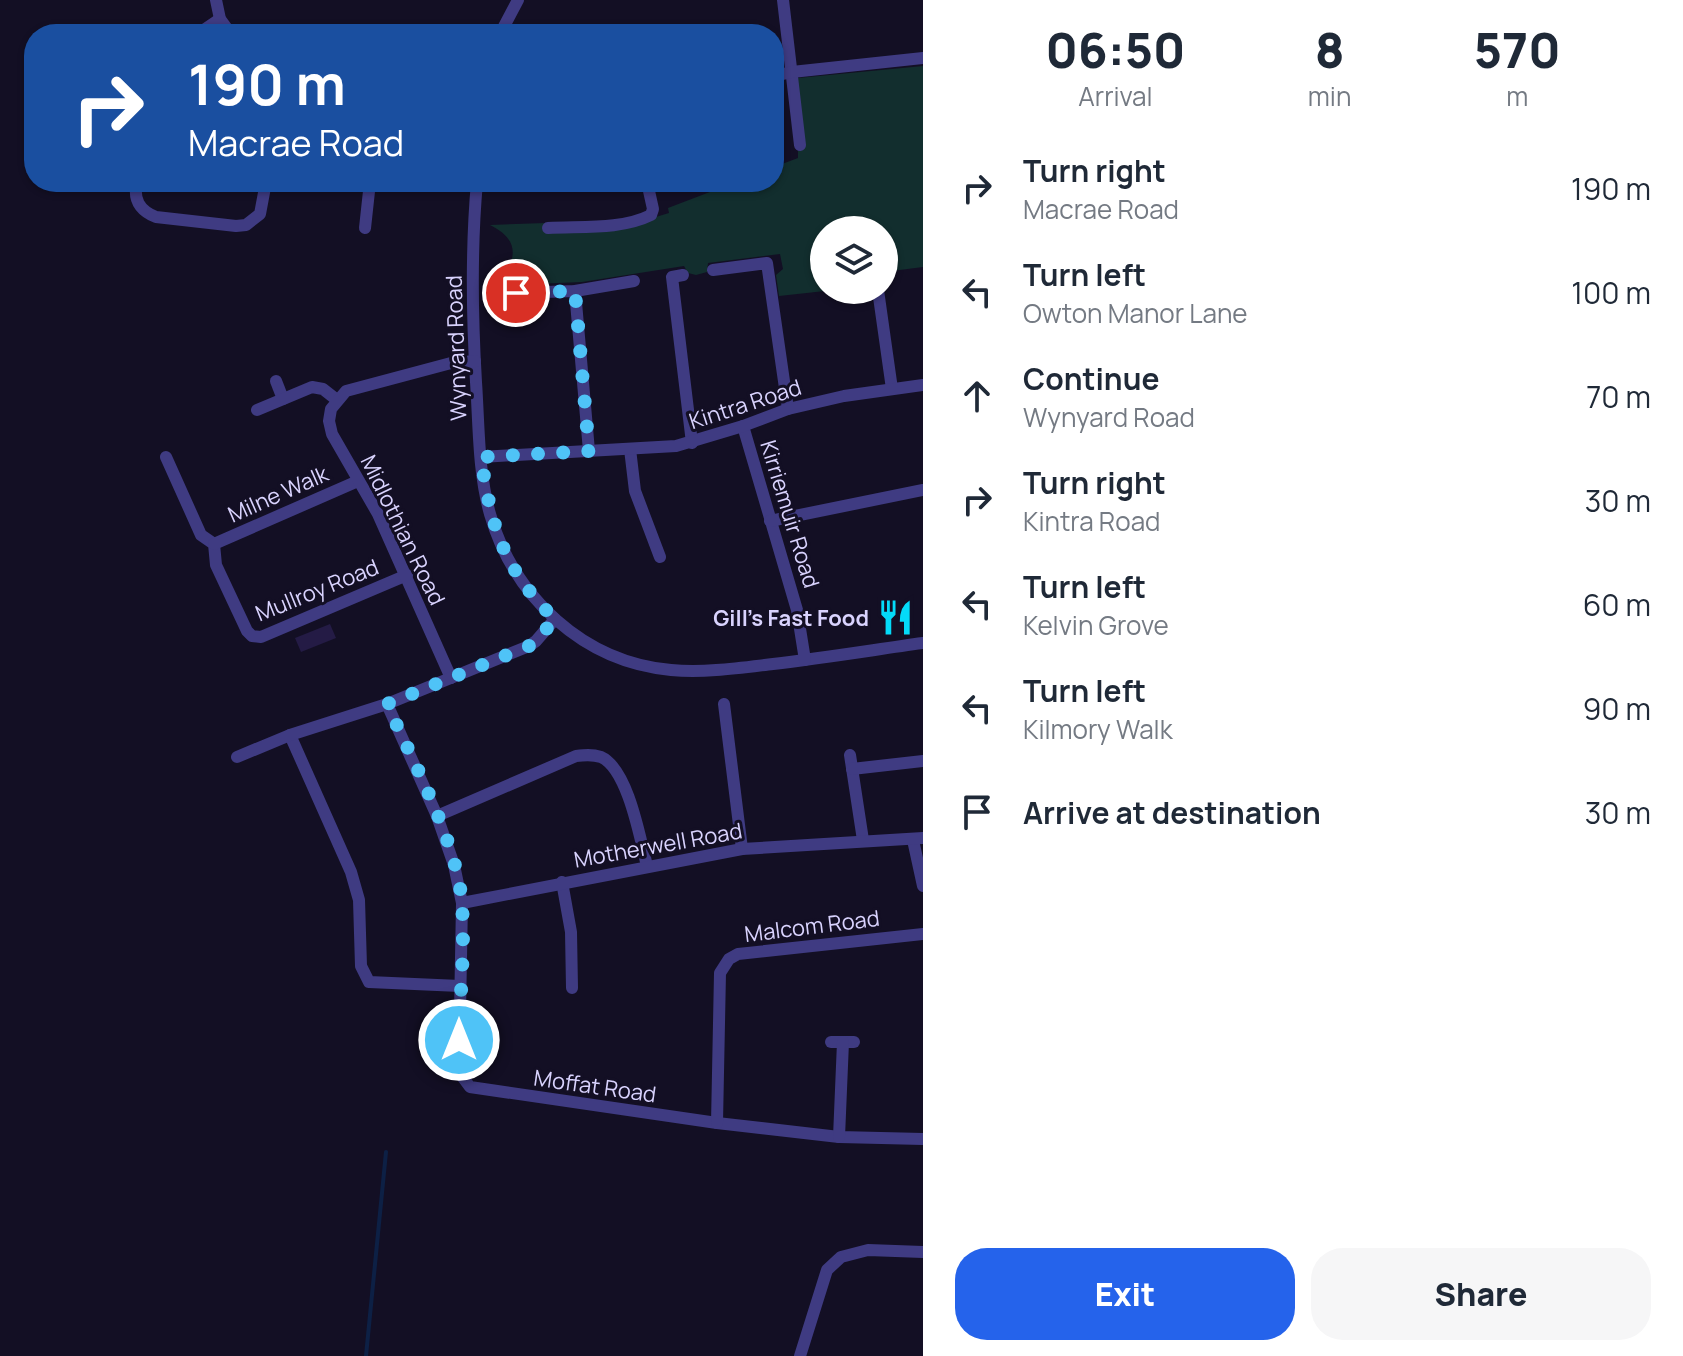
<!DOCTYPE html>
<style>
body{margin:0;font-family:Manrope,sans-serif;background:#f6f6f7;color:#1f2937;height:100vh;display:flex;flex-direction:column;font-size:30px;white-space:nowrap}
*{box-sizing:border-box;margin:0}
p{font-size:26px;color:#747a83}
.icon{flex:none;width:44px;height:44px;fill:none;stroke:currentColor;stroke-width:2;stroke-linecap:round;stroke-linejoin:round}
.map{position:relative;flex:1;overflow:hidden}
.sheet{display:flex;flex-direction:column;background:#fff;width:760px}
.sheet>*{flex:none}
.top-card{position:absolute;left:24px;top:24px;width:760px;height:168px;border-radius:32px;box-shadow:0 2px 6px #0004;background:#1a4fa0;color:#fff;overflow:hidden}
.buttons{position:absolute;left:810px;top:216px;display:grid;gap:16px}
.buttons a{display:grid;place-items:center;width:88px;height:88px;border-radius:50%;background:#fff;box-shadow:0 2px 6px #0004;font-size:40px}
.pin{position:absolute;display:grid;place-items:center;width:68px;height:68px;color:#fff;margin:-34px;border:4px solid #fff;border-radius:50%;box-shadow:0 2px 8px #0007}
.me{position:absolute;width:88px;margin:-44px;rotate:0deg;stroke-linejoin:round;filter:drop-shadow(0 0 6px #0008)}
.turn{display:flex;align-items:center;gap:28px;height:168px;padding:0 32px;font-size:36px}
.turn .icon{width:104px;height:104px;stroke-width:2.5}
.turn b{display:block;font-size:56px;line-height:68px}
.eta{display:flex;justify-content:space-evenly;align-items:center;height:136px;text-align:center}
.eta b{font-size:48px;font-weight:800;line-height:56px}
.action{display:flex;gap:16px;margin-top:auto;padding:16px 32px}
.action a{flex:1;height:92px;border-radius:32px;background:#2563eb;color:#fff;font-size:32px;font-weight:800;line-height:92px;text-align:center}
.action a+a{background:#f6f6f7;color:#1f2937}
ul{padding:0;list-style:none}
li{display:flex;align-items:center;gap:24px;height:104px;padding:0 32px}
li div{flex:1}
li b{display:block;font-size:30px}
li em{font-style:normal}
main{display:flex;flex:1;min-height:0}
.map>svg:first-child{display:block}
.green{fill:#122e2e}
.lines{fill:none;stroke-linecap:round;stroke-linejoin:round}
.stream{stroke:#0d2045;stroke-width:4}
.building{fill:#241b45}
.street{stroke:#3f3b82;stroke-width:12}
.route{stroke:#4fc3f7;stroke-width:14;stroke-dasharray:0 25.2}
.labels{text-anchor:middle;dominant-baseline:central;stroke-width:6;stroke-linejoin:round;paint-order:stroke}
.street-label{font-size:22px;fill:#d9d3fe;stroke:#130f24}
.poi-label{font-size:22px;font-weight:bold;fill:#d9d3fe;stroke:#130f24;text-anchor:end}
</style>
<main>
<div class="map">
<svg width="923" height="1356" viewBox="0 0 923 1356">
<rect width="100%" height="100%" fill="#130f24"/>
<path class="green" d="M923,66V267L884,272V230H824V290H834L779,296L776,275L783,269L780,254L708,263L707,272L696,275L688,273L684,266L582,282L510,285L507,299L487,301V296C508,273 531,245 490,225L546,223L545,232L613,230L669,213L668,208L736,182H774V167L798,158V78Z"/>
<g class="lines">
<path class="stream" d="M366,1356L386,1152"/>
</g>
<path class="building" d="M330,624L336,638L301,652L295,638Z"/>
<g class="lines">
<g class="street">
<path d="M216,0L220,19L231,34"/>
<path d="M783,0L800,145"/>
<path d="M198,34L220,19"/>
<path d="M500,34L518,0"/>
<path d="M641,34L644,33"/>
<path d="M774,76L792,72L923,58"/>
<path d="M137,182C133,199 139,210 156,217L236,226L246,225L260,214L266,182"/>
<path d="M477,182C471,248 472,315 476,382C479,425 478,472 490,514C514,597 583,662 671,670C705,673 739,668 773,664C823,658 873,650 923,643"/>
<path d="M365,228L370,182"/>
<path d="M548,228C581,226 621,230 651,215L653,209L647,182"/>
<path d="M713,270L767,263L788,409"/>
<path d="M683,275L672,277L692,443"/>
<path d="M878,290L892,389"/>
<path d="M575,291L589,451"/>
<path d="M516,293L575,291L634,281"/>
<path d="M276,381L283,399"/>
<path d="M257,410L312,387L323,389L337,400"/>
<path d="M743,426L797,610L805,660"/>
<path d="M630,449L635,491L660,557"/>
<path d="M166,457L201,535L214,544L216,565L247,631L252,636L261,637L407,575"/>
<path d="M481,457L676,446L743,426L788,409L844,396L923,385"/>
<path d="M770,521L923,490"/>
<path d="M214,544L358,481"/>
<path d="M451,678L378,514L332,434L329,421L331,409L346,391L451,363L475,361"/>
<path d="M387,704L437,816L454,865L462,903L459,1067L461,1075L470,1087L717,1123L839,1137L923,1139"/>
<path d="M724,704L742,849"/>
<path d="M290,735L351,872L359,900L361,966L369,982L460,986"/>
<path d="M850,755L863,840"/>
<path d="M237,757L290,735L387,704L529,646L536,641L555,619"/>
<path d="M852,769L923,761"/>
<path d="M437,816L576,756C584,755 592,754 601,757C628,769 640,838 647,866"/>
<path d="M913,840L923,886"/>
<path d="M562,882L571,932L572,988"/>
<path d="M462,903L742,849L923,838"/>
<path d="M831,1042H854"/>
<path d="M717,1123L720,973L729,959L738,954L923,934"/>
<path d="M839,1137L843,1042"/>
<path d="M800,1356L827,1270L841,1257L868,1250L923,1252"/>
</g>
</g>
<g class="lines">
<path class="route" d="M459,1040C460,995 465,949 462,904C458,844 412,759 387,704L529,646L536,641L555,619C503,569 491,526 481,457L589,451L575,291L516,293"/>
</g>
<defs>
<symbol id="restaurant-bare" viewBox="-9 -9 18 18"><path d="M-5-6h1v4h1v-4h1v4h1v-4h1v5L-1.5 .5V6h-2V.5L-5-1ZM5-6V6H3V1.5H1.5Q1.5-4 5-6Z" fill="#04dbf9" stroke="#130f24" stroke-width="2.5" paint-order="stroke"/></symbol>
</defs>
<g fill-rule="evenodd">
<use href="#restaurant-bare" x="870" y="592" width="51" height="51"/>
</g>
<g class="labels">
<g class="street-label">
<text transform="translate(456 348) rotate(-92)">Wynyard Road</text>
<text transform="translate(745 404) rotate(-18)">Kintra Road</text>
<text transform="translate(278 494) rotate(-24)">Milne Walk</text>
<text transform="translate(790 514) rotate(73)">Kirriemuir Road</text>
<text transform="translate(403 530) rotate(64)">Midlothian Road</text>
<text transform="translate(317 590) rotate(-22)">Mullroy Road</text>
<text transform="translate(658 845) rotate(-10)">Motherwell Road</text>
<text transform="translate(812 926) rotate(-7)">Malcom Road</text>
<text transform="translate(595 1086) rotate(8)">Moffat Road</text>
</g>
<g class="poi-label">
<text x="869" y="618">Gill's Fast Food</text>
</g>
</g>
</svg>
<div class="buttons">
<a><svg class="icon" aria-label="layers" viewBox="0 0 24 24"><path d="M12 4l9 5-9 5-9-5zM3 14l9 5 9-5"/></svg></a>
</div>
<div class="pin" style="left:516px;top:293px;background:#d93025"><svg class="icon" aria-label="arrive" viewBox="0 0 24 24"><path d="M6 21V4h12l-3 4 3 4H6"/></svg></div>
<svg class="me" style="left:459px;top:1040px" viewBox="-20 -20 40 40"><circle r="17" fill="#4fc3f7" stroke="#fff" stroke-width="3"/><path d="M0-11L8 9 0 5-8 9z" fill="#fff"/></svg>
<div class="top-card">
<div class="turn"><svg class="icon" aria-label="right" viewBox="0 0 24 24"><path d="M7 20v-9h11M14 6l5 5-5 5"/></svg><div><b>190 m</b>Macrae Road</div></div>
</div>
</div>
<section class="sheet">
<div class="eta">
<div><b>06:50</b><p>Arrival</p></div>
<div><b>8</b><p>min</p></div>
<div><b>570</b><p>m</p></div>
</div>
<ul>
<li><svg class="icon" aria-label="right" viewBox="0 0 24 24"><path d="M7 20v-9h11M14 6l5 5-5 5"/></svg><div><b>Turn right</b><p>Macrae Road</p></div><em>190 m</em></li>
<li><svg class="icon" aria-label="left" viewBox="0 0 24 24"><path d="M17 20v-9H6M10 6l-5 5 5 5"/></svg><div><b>Turn left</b><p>Owton Manor Lane</p></div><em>100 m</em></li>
<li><svg class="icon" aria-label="ahead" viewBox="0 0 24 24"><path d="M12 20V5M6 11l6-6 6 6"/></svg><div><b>Continue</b><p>Wynyard Road</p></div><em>70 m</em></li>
<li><svg class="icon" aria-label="right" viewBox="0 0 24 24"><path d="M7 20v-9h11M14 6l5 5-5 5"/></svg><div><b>Turn right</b><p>Kintra Road</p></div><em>30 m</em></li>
<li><svg class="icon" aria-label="left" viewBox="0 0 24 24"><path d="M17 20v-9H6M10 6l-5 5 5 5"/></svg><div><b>Turn left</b><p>Kelvin Grove</p></div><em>60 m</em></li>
<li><svg class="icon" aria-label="left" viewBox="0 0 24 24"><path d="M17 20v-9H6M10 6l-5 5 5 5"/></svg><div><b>Turn left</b><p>Kilmory Walk</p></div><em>90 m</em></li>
<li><svg class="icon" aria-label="arrive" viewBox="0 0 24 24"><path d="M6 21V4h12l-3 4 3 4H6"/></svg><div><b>Arrive at destination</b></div><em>30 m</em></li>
</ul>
<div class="action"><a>Exit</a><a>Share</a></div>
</section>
</main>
